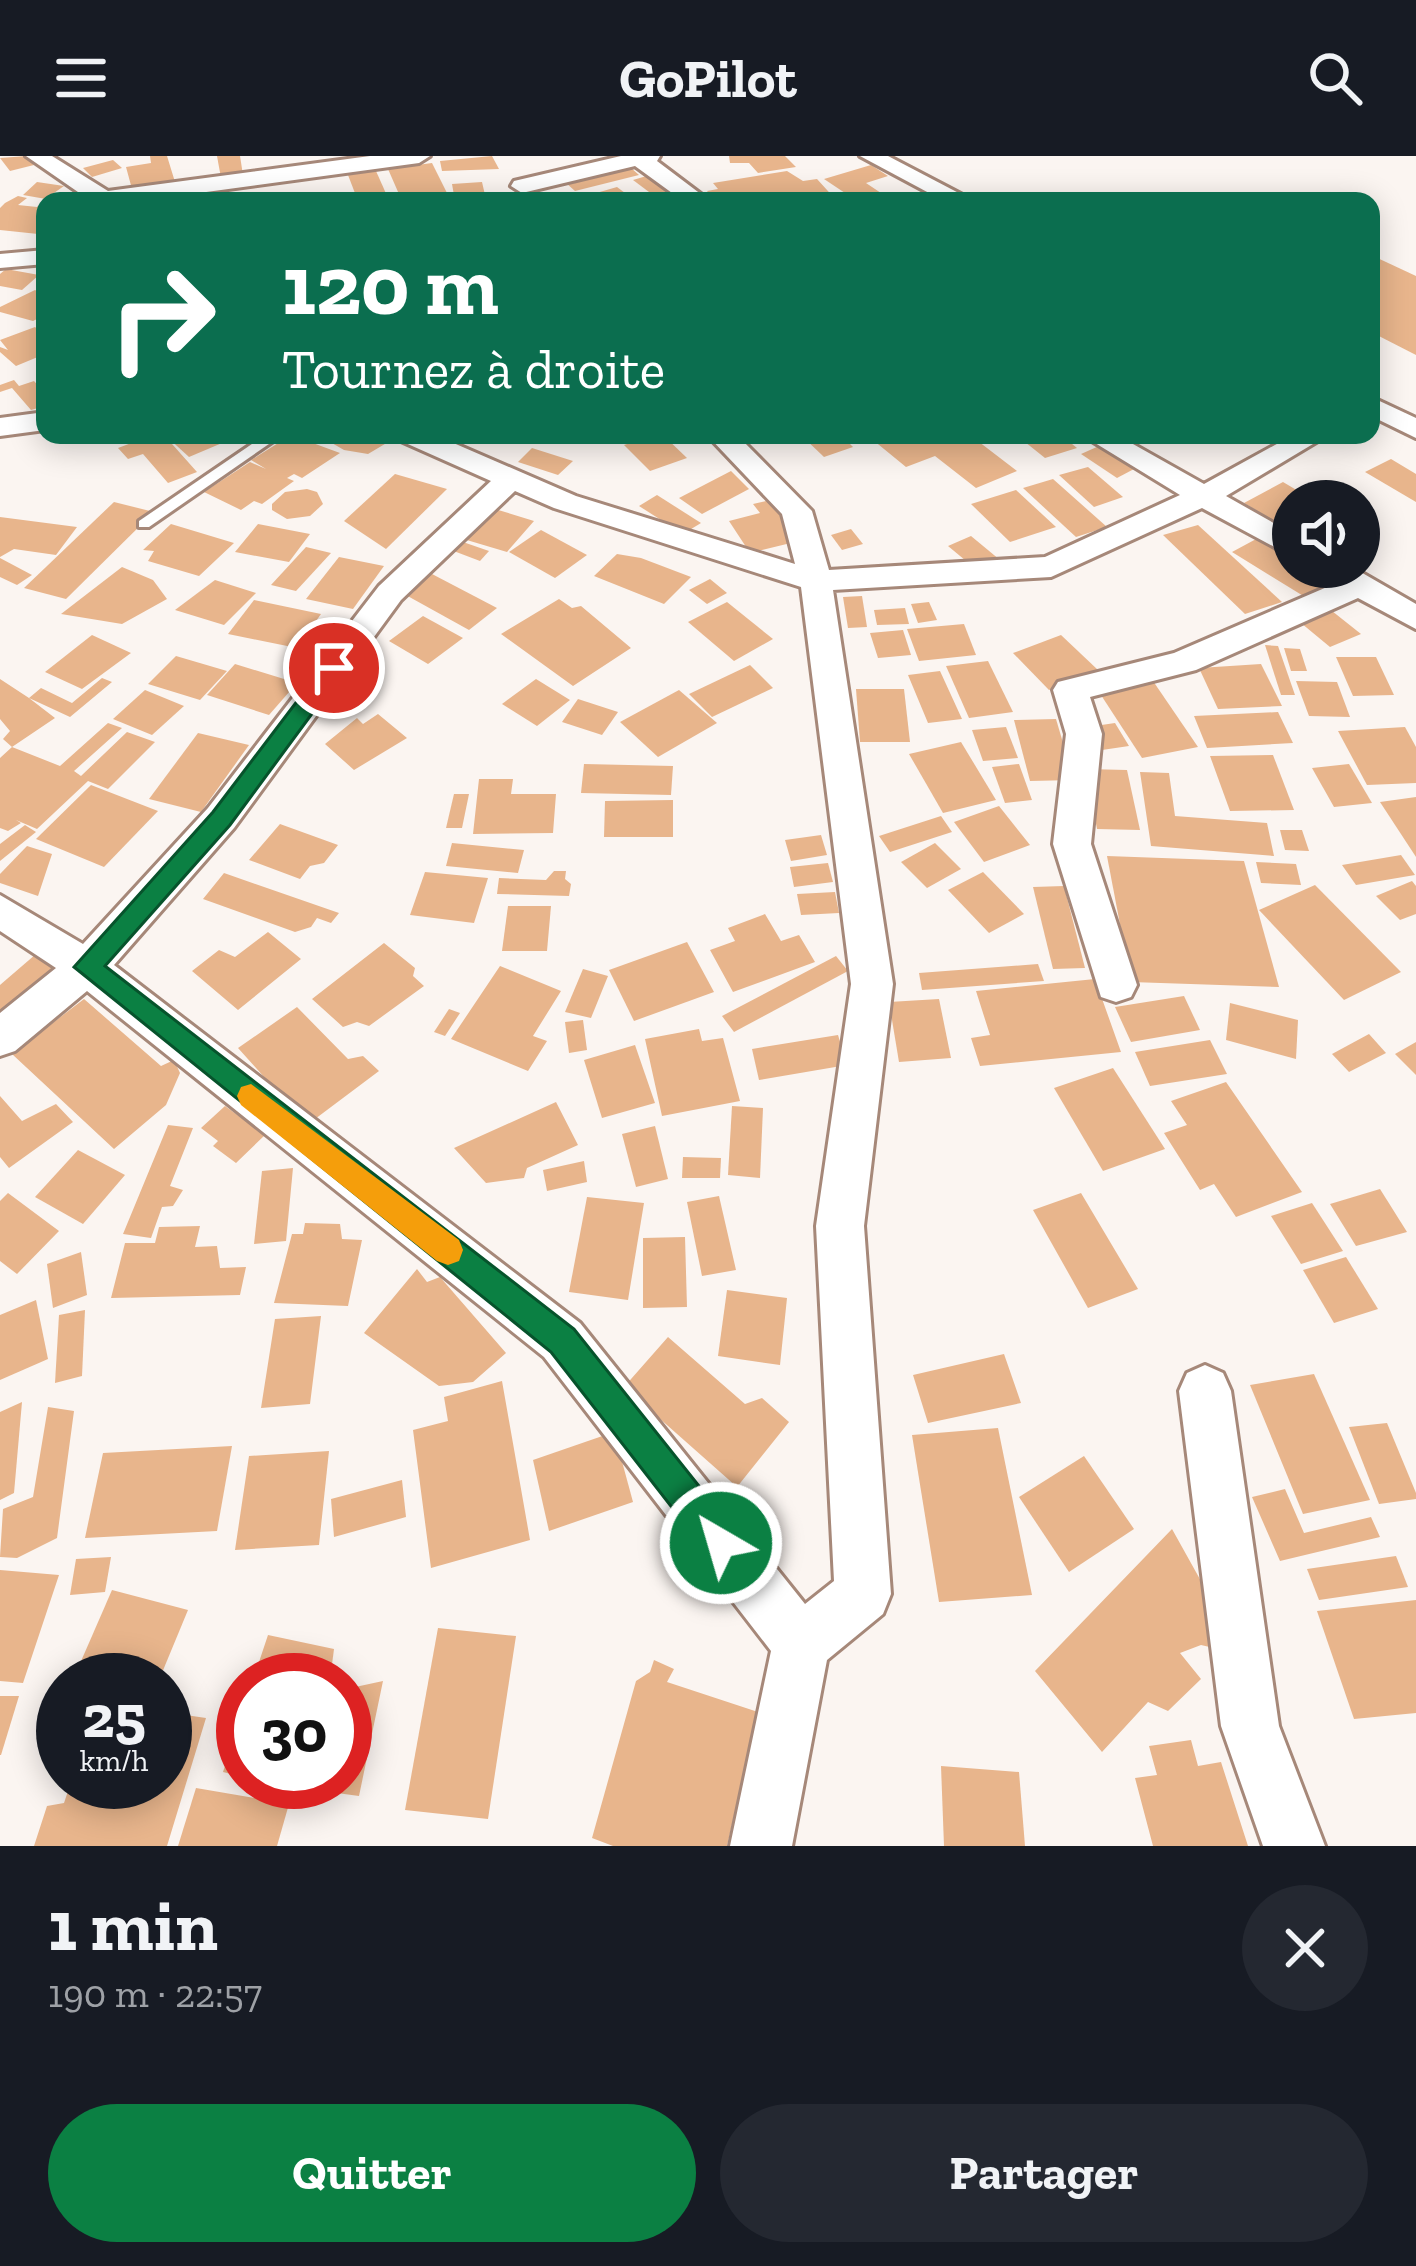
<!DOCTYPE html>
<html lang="fr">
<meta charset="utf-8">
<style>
body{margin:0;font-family:"Zilla Slab",serif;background:#242831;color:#f1f3f6;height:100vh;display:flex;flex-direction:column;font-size:45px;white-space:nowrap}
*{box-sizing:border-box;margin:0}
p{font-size:39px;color:#9ea1a6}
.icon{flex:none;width:66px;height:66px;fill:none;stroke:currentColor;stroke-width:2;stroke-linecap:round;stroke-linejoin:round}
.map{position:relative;height:1690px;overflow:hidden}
.panel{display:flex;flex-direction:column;background:#171b24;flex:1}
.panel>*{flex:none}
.hud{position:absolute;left:36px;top:36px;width:1344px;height:252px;border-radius:24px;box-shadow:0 6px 30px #0003;background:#0b6e4f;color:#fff;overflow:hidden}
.tools{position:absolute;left:1272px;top:324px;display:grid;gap:24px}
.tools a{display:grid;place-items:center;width:108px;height:108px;border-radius:50%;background:#171b24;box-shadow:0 6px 30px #0003;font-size:60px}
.speed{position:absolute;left:36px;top:1497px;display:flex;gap:24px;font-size:60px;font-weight:700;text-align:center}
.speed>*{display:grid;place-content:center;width:156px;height:156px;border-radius:50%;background:#171b24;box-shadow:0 6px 30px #0003;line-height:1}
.speed small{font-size:30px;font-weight:400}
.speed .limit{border:18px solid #d22;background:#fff;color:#111}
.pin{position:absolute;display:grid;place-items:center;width:102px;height:102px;color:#fff;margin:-51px;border:6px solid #fff;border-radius:50%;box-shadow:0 3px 12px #0007}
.me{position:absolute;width:132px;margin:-66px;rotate:322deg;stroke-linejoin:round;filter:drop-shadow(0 0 9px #0008)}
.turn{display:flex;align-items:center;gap:42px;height:252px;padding:0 48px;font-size:54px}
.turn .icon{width:156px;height:156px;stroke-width:2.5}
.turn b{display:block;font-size:84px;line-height:102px}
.round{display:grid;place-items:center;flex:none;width:126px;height:126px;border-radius:63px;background:#242831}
.overview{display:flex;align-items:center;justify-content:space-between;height:204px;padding:0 48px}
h1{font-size:72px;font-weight:800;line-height:90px}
.primary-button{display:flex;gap:24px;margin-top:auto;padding:24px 48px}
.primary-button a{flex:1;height:138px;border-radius:72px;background:#0b8043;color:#fff;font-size:48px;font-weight:800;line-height:138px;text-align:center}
.primary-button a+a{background:#242831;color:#f1f3f6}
header{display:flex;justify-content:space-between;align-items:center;height:156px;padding:0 48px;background:#171b24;font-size:54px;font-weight:800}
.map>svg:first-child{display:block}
.building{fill:#e8b58c}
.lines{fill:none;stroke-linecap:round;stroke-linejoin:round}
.lane-casing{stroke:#a68879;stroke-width:6}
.street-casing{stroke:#a68879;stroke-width:6}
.lane{fill:#fff;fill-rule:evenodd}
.street{fill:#fff;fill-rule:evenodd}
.route{fill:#0b8043;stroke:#07532c;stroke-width:3}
.slow{fill:#f59e0b}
</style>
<header><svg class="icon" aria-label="menu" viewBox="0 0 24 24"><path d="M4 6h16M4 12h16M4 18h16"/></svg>GoPilot<svg class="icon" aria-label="search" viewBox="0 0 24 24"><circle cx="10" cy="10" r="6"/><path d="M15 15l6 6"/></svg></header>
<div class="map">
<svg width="1416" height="1690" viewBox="0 0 1416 1690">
<rect width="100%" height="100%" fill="#fbf5f1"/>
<g class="building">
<path d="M27,0L34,9L10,15L0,2Z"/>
<path d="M150,0H167L175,26L132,33L126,11L151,7Z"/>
<path d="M217,0H240L243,19L221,22Z"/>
<path d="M492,0L499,13L442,15L440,5Z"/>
<path d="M729,0H785L796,11L758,17L749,7H730Z"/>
<path d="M113,4L122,12L92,21L83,12Z"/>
<path d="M432,7L450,43L402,45L388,13Z"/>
<path d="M871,9L888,20L866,27L884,39L875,45H857L824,23Z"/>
<path d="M630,11L639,19L575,35L566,27Z"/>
<path d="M376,15L388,42L358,45L348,19Z"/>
<path d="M787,15L803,25L817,23L837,45H715L707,35L718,33L713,27Z"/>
<path d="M650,19L685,45H661L633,24Z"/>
<path d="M37,26L64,30L51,39L84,45H45V72L38,78L0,74V52L5,47L18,40L27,42L18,49L37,51L46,43L23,39Z"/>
<path d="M482,26L485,39L501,38L503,45H455L452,28Z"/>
<path d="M617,31L633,43L572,45V44Z"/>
<path d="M1371,99L1416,120V199L1371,176Z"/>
<path d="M6,113L39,119L22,134L0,130V118Z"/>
<path d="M35,134L45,140V159L33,165L0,156V151Z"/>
<path d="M35,171L44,179L38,181L45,186V198L16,210L0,196V191L8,194L0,184Z"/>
<path d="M14,224L19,230L34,225L45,237V250L31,254L12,232L0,236V229Z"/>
<path d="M128,279H164L197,316L168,327L143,298L128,303L118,292L134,286Z"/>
<path d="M165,279H241L189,301Z"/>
<path d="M291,279L340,297L302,322L294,318L287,322L294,325L262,348L254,345L241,354L204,336L250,306L266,313L251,304Z"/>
<path d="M318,279H388L395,282L368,298L344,294Z"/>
<path d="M654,279H663L687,302L650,315L624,289Z"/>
<path d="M801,279H841L853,291L824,301Z"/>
<path d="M887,279H970L1017,315L976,332L935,300L906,311L873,284Z"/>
<path d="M1047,279H1061L1077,292L1045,302L1025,286Z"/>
<path d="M1099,290L1134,313L1117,322L1081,298Z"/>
<path d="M532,292L573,305L558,319L518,306Z"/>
<path d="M1391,303L1416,318V346L1365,316Z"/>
<path d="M1088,311L1123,341L1094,351L1059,319Z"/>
<path d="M731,315L749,333L702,358L679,342Z"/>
<path d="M395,318L447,333L386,393L344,365Z"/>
<path d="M1053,323L1107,371L1076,381L1023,332Z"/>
<path d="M1283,326L1315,345H1293V361L1279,368L1244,347Z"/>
<path d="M307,333L317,336L323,348L310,360L287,363L272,354V348L285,336Z"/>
<path d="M1016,334L1056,371L1010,386L971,348Z"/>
<path d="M657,339L701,367L683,378L639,350Z"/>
<path d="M770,344L799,385L750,397L729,365L760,357L753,348Z"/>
<path d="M114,346L154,356L66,443L24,432Z"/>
<path d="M495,353L534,365L507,396L460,382Z"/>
<path d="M0,361L77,371L56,399L14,393L0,401Z"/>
<path d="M171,368L234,387L199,420L148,405L154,395L143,394Z"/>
<path d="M258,368L310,378L289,406L235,396Z"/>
<path d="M1198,369L1282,446L1245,458L1163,379Z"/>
<path d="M851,373L863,388L842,394L831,379Z"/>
<path d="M541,374L587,399L555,422L509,396Z"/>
<path d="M971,380L1000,404L977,414L948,390Z"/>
<path d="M1258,382L1293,403V411H1305L1330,426L1305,441L1232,396Z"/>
<path d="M460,385L489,395L480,405L451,394Z"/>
<path d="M306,391L331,397L296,435L271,429Z"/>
<path d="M617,398L641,402L691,421L664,448L594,420Z"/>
<path d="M339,401L384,410L353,453L306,443Z"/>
<path d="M0,402L32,419L17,429L0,421Z"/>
<path d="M122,411L153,424L167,443L122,468L61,458Z"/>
<path d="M432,418L497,452L469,474L404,438Z"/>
<path d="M710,423L727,437L707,448L689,434Z"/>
<path d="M215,424L256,437L224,469L175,454Z"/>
<path d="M862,440L867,471L848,472L843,441Z"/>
<path d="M559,443L572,452L581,450L631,492L573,530L501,478Z"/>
<path d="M254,444L321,458L297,492L228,478Z"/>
<path d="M727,446L773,483L734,505L688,466Z"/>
<path d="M929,446L937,464L918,467L911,448Z"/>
<path d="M905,452L909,468L877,469L874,454Z"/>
<path d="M1332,455L1361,478L1330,491L1301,467Z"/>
<path d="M423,460L463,482L428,508L389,485Z"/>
<path d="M964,468L976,499L919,505L907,473Z"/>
<path d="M903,474L911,499L878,502L870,477Z"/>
<path d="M92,479L131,497L82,533L45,516Z"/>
<path d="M1061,479L1098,514L1049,534L1013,497Z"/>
<path d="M1265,489L1278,490L1295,539H1281Z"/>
<path d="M1284,492L1300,493L1307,515H1291Z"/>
<path d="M176,500L227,515L200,544L148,528Z"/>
<path d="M1336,501H1376L1394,539L1353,540Z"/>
<path d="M988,505L1013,556L969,562L946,510Z"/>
<path d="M235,508L297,527L269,559L207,539Z"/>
<path d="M1261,508L1282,550L1218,553L1199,512Z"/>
<path d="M750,509L773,532L712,561L689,538Z"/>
<path d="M940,515L962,563L928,567L908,519Z"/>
<path d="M102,522L112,526L70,561L29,542L55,562L12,591L3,583L10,575L0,563V523L29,542L41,532L72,547Z"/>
<path d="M536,523L570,544L537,570L502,548Z"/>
<path d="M1153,525L1198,591L1142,602L1099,536Z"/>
<path d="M1296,525L1337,526L1350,561L1309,560Z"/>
<path d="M856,533H904L910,586H860Z"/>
<path d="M145,534L184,550L152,579L113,563Z"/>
<path d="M679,534L717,567L658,601L620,566Z"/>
<path d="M578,543L618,556L602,579L562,566Z"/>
<path d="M1278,556L1293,587L1207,592L1194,560Z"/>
<path d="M378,558L407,582L354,614L325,588L357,562L363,568Z"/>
<path d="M1056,563L1074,624L1030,625L1014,564Z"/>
<path d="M108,567L122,572L74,615L81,620L127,576L155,586L108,633L88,625L37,673L16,664L21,667L8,675L0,672V602L12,591L60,610Z"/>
<path d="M1115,567L1129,590L1102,594L1088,571Z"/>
<path d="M1006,571L1018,602L983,605L972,574Z"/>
<path d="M1405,571L1416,591V627L1367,629L1338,575Z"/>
<path d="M198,577L249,589L201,656L149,643Z"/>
<path d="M961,586L996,644L943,657L909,598Z"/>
<path d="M1273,599L1294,654L1230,655L1210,600Z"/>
<path d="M584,608L673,610L671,639L581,637Z"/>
<path d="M1019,608L1032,644L1005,647L992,611Z"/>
<path d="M1349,608L1372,647L1334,651L1312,612Z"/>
<path d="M1086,613L1127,614L1140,674L1097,673Z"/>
<path d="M1140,616L1169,617L1175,660L1267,667L1274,700L1151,690Z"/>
<path d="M479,623H513L511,638H556L553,677L473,678Z"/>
<path d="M91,629L158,655L104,711L36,683Z"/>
<path d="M454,638H469L462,672H446Z"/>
<path d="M1416,641V701L1380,646Z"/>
<path d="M673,644V681H604L605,645Z"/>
<path d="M999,650L1030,689L984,706L954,666Z"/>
<path d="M941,660L952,676L890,696L879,680Z"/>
<path d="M280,668L338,689L324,707L310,710L300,723L249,704Z"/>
<path d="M25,669L36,676L0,705V688Z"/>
<path d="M1280,674H1302L1309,695L1285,694Z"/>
<path d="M821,679L827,699L791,705L785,684Z"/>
<path d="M452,687L524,694L518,717L446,710Z"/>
<path d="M935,687L961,713L927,732L901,706Z"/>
<path d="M27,690L52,698L38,740L0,727V718Z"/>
<path d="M1401,699L1415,719L1356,729L1342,709Z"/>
<path d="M1107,700L1244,705L1279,831L1131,826Z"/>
<path d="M1256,706L1296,708L1301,729L1261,727Z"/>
<path d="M828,707L833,726L794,731L790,711Z"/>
<path d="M554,715H566L565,723L571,728L569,740L497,738L499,722L546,724Z"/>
<path d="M425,716L488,722L474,767L410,759Z"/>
<path d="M983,716L1024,758L989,777L948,734Z"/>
<path d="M224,717L339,757L331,767L317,762L311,771L295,776L203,743Z"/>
<path d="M1412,725L1416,730V758L1400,764L1376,740Z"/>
<path d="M1315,729L1401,816L1344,844L1259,754Z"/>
<path d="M1064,730L1085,812L1053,813L1033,731Z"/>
<path d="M835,736L839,757L801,759L797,738Z"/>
<path d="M508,750H551L547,795H502Z"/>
<path d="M765,758L781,785L799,779L815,806L733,836L710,794L735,785L728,772Z"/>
<path d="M268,776L301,803L238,854L192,815L219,794L235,801Z"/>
<path d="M687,786L714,836L634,865L609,814Z"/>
<path d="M384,787L415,812L413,820L424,830L369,870L357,866L343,871L312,843Z"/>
<path d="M36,798L60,812L0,865V829Z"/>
<path d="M836,800L848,815L734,876L722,860Z"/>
<path d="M1038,808L1044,825L922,834L919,817Z"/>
<path d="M500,810L561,835L533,880L547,885L528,915L451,883Z"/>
<path d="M583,813L608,820L591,862L565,856Z"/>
<path d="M1095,823L1121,896L980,910L971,882L990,879L976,835Z"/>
<path d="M1184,840L1200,874L1131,886L1115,851Z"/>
<path d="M84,843L161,910L174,904L180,917L166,949L114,993L12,898Z"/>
<path d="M939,843L951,902L899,906L889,846Z"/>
<path d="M1230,847L1298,864L1296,903L1226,884Z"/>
<path d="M297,851L348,903L363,900L379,915L307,969L238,892Z"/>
<path d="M449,853L460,857L445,880L434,876Z"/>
<path d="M583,864L587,894L569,897L565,866Z"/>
<path d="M699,873L702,885L723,882L740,945L662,960L645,883Z"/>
<path d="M1369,878L1386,897L1349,916L1332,898Z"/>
<path d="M838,879L847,909L759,924L752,893Z"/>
<path d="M1210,884L1227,918L1150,930L1135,896Z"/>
<path d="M1416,886V919L1395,898Z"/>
<path d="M635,889L655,947L602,962L584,904Z"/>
<path d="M1113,912L1165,993L1103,1015L1054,932Z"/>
<path d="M1226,926L1302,1036L1236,1061L1214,1028L1200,1034L1164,977L1187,969L1171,945Z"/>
<path d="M0,940L22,965L56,948L73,966L9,1012L0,1001Z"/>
<path d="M556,946L578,989L527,1012L524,1022L486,1027L454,992Z"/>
<path d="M225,950L265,979L236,1007L213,990L218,985L201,972Z"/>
<path d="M732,950L763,952L760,1022L728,1019Z"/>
<path d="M168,969L193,972L170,1030L183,1034L173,1050L162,1051L151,1082L123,1078Z"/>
<path d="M655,970L668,1023L636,1031L622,978Z"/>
<path d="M78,994L125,1019L83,1068L35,1041Z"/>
<path d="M683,1001L721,1002L720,1022H682Z"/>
<path d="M584,1005L587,1026L547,1035L543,1014Z"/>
<path d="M293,1012L286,1085L254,1088L262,1015Z"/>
<path d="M1380,1033L1407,1076L1356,1090L1330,1048Z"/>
<path d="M8,1037L59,1075L17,1118L0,1105V1045Z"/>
<path d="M1081,1037L1138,1133L1088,1152L1033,1054Z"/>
<path d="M719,1040L736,1114L702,1120L687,1046Z"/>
<path d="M587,1041L644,1047L628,1144L569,1136Z"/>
<path d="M1312,1047L1343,1095L1301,1108L1271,1060Z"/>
<path d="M305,1067L340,1068L342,1083L362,1084L348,1150L274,1147L292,1078H303Z"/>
<path d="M200,1070L195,1091L217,1090L220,1112L246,1111L240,1139L111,1142L125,1087H155L159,1071Z"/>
<path d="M685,1081L687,1151L643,1152V1082Z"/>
<path d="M81,1096L87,1139L53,1152L47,1108Z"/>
<path d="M1346,1101L1378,1153L1334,1167L1303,1114Z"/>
<path d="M417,1113L427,1126L440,1121L506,1197L473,1226L439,1230L364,1177Z"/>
<path d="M727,1134L787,1142L780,1209L718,1200Z"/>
<path d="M36,1144L48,1203L0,1224V1159Z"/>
<path d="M85,1154L82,1220L55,1227L59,1159Z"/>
<path d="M321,1160L310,1248L261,1252L275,1163Z"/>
<path d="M668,1181L745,1248L762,1242L789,1266L737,1331L624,1231Z"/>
<path d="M1004,1198L1021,1247L928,1267L913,1219Z"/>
<path d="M1314,1218L1370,1344L1303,1358L1250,1229Z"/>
<path d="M502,1225L530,1384L431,1412L413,1274L448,1265L444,1241Z"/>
<path d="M22,1246L14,1337L0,1344V1256Z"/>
<path d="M48,1251L74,1255L57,1382L17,1402L0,1401L3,1353L33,1341Z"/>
<path d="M1387,1267L1416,1337V1343L1379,1348L1349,1271Z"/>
<path d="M998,1272L1032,1439L939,1446L912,1279Z"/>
<path d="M614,1276L633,1346L549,1375L533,1304Z"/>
<path d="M232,1290L217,1375L85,1382L103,1297Z"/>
<path d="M329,1295L319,1389L235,1394L249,1300Z"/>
<path d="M1084,1300L1134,1373L1069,1416L1019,1341Z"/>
<path d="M402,1324L406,1361L334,1381L331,1343Z"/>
<path d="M1285,1333L1304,1377L1371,1361L1380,1381L1280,1405L1252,1341Z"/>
<path d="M1172,1373L1216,1452L1218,1493L1201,1489L1180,1497L1201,1523L1168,1555L1148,1546L1102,1596L1035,1515Z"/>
<path d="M1396,1400L1408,1431L1319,1444L1307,1413Z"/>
<path d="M111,1401L105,1436L70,1439L76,1403Z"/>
<path d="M0,1414L59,1419L23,1527L0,1525Z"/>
<path d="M112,1434L188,1454L159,1524H95L75,1519Z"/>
<path d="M1416,1444V1557L1354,1563L1317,1455Z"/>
<path d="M438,1472L516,1480L488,1663L405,1654Z"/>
<path d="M268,1479L334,1493L330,1524H253Z"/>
<path d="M654,1504L674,1513L667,1526L758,1556L727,1690H613L592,1682L636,1525L650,1516Z"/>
<path d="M383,1525L359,1640L322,1635L324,1626H345L346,1533Z"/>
<path d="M0,1540H19L1,1599H0Z"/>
<path d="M165,1556L206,1562L167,1690H34L47,1650L64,1647L71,1626H165Z"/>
<path d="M242,1558H243V1621L223,1616Z"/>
<path d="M1191,1584L1198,1610L1221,1606L1248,1690H1153L1135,1622L1157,1619L1149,1590Z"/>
<path d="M941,1610L1019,1616L1025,1690H944Z"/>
<path d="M196,1632L289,1648L277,1690H178Z"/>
</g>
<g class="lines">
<defs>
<path id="lane" d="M265,279H282L149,371H139V365Z"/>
<g id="street">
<path d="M26,0H52L108,35L370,0H430L419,7L140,45H91Z"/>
<path d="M621,0H660L657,5L710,45H683L635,10L522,37L511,30L514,25Z"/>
<path d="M860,0H888L974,45H944Z"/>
<path d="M45,94V108L0,112V98Z"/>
<path d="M1371,241L1416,262V282L1371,260Z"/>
<path d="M45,256V274L0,280V262Z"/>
<path d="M397,279H435L576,340L795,408L782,358L707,279H737L812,355L829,414L1045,401L1180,339L1082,279H1117L1204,328L1293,279H1328L1226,340L1293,378V401L1202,352L1051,421L833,434L893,828L864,1070L891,1438L883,1458L827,1504L792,1690H730L771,1495L544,1201L87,835L15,895L0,900V857L56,812L0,775V739L83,788L208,652L379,430L491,325L401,285ZM515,335L554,352L801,431L851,828L816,1070L834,1425L805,1448L580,1167L114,809L234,672L401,444Z"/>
<path d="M1322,411H1352L1416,448V473L1358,442L1196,514L1090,541L1102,578L1091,688L1137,829L1131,841L1116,846L1101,841L1053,688L1066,578L1053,534L1058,526L1174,497L1334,428L1324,422Z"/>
<path d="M1205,1209L1223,1217L1231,1235L1279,1570L1325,1690H1263L1221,1570L1179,1235L1187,1217Z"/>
</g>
</defs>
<use href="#lane" class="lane-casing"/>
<use href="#street" class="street-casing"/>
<use href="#lane" class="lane"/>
<use href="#street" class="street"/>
</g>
<path class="route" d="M334,505L342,507V517L230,669L105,810L574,1173L734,1374L739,1387L734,1399L721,1404L709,1399L551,1196L74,811L213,656L326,507Z"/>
<path class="slow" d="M251,928L459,1084L463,1094L459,1105L448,1109L437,1105L241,949L237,940L241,931Z"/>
</svg>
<div class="tools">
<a><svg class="icon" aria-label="sound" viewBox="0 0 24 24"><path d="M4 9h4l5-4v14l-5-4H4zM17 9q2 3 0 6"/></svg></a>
</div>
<div class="speed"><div>25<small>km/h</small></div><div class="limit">30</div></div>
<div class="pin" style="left:334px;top:512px;background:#d93025"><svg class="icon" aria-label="arrive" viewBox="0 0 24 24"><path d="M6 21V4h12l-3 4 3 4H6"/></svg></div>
<svg class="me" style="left:721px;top:1387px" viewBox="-20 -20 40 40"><circle r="17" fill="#0b8043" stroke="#fff" stroke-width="3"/><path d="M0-11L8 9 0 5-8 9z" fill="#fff"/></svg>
<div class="hud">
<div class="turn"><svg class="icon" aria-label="right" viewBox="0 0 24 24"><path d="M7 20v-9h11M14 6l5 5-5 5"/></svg><div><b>120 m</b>Tournez à droite</div></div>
</div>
</div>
<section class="panel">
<div class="overview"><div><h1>1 min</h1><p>190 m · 22:57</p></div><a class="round"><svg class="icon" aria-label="close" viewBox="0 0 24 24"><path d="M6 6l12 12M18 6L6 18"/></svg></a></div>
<div class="primary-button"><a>Quitter</a><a>Partager</a></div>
</section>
